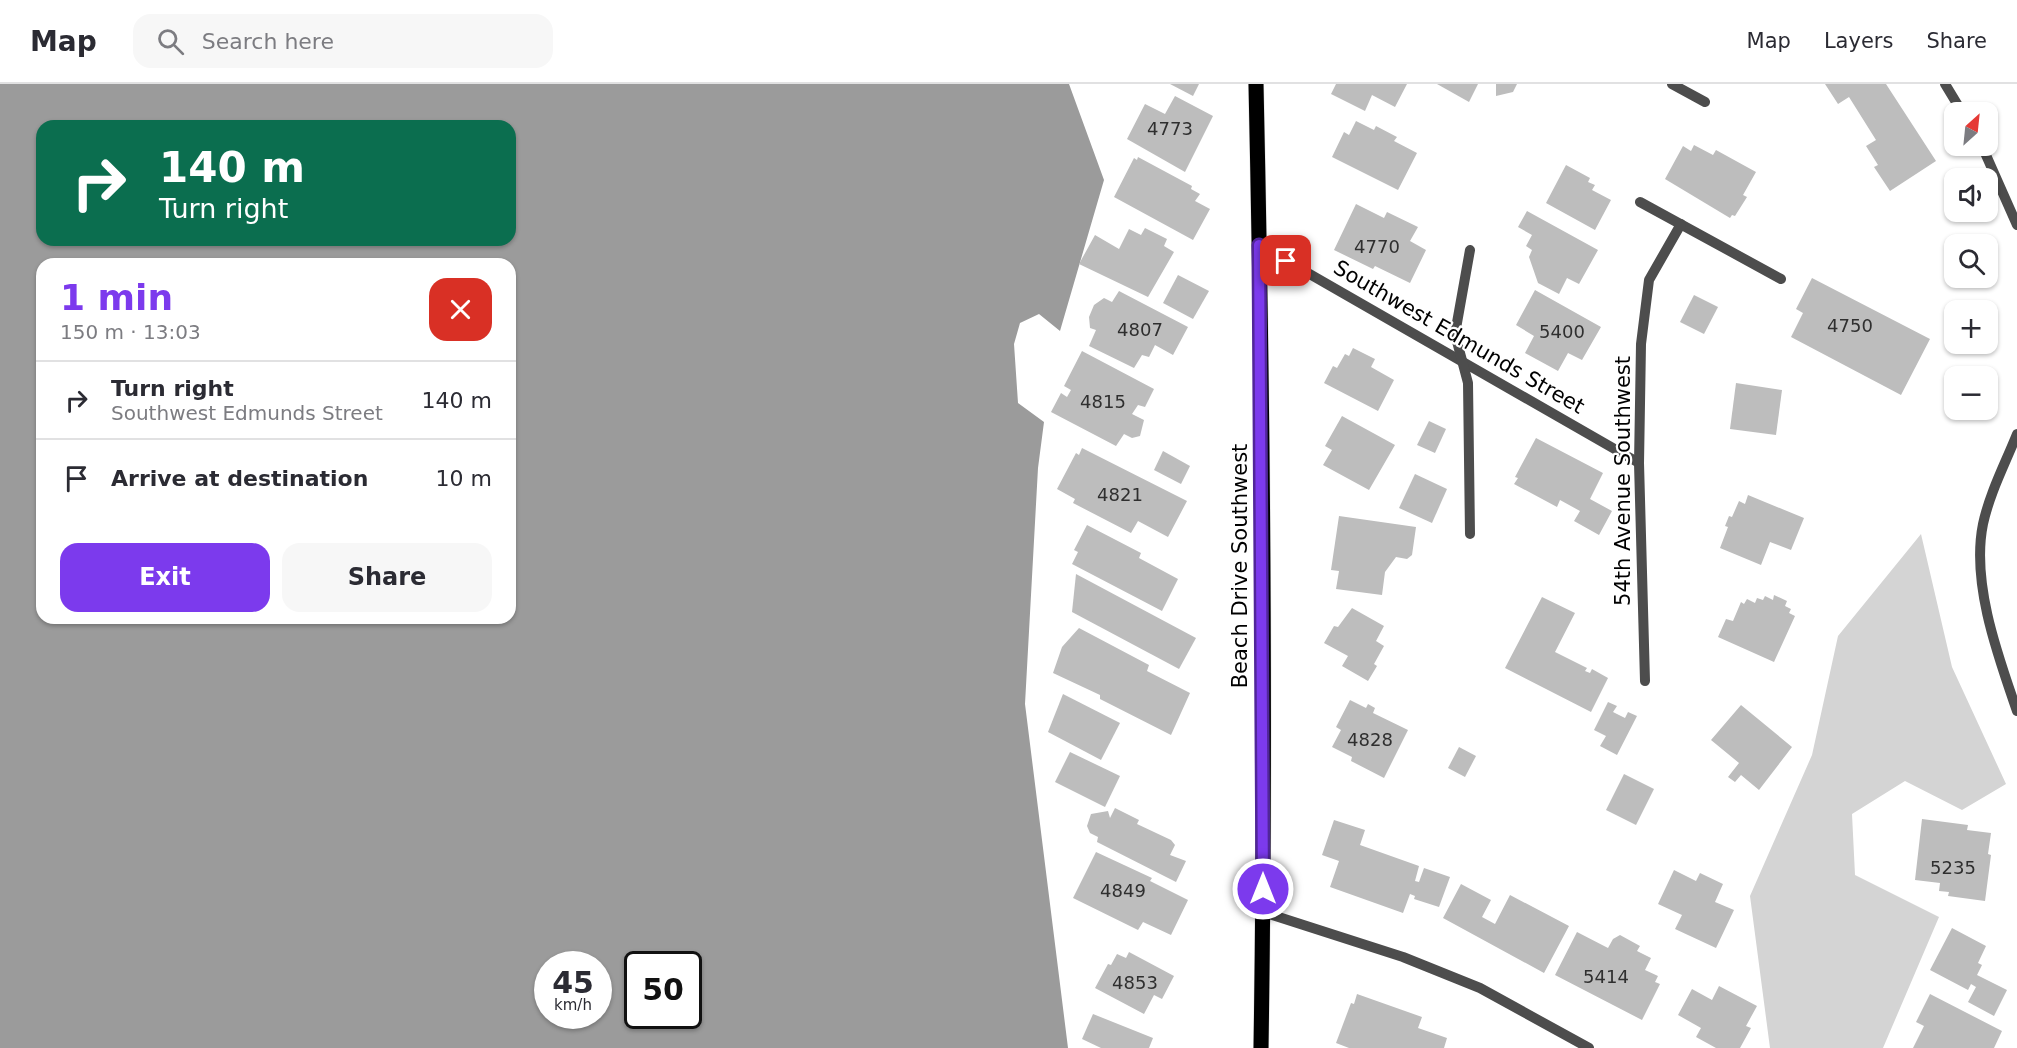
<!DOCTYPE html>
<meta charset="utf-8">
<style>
body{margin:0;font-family:"DejaVu Sans",sans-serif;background:#f7f7f7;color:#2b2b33;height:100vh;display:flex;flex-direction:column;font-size:22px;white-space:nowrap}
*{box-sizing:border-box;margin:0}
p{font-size:20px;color:#7c7c81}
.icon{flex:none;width:33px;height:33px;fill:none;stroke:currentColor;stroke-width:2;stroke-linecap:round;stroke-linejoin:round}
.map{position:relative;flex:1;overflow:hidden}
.details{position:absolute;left:36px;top:174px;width:480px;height:366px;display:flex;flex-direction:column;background:#fff;border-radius:18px;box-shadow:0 2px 4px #0004}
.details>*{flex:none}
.guide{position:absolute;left:36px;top:36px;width:480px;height:126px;border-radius:18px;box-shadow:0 2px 4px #0004;background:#0b6e4f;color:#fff;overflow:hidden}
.needle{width:39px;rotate:27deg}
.tools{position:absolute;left:1944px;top:18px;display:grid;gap:12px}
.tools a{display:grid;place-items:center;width:54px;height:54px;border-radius:12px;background:#fff;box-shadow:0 2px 4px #0004;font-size:30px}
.speed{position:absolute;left:534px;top:867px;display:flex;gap:12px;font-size:30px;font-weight:700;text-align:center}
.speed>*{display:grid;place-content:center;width:78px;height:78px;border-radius:50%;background:#fff;box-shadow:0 2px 4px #0004;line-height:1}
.speed small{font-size:15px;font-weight:400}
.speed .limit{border:3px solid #111;border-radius:9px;background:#fff;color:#111}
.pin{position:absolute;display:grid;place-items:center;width:51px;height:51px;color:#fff;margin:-26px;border-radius:12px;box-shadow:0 3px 9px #0006}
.me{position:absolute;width:66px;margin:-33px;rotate:0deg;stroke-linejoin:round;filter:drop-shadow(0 0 4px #0008)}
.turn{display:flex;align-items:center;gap:21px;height:126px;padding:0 24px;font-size:27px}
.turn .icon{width:78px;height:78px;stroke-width:2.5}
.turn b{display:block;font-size:42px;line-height:51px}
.round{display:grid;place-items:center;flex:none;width:63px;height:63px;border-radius:18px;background:#f7f7f7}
.overview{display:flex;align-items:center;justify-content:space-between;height:102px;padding:0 24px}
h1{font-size:36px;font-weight:700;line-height:45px;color:#7c3aed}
.button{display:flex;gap:12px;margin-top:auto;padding:12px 24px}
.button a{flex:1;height:69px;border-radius:18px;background:#7c3aed;color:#fff;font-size:24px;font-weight:700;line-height:69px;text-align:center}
.button a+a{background:#f7f7f7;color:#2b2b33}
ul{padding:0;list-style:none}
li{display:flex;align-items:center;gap:18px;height:78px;padding:0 24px;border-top:2px solid #e1e1e2}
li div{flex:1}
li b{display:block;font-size:22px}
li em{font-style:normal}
header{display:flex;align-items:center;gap:36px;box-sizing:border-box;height:84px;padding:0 30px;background:#fff;border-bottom:2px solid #e1e1e2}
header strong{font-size:28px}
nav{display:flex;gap:33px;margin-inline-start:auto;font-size:21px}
.search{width:420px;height:54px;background:#f7f7f7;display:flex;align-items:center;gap:15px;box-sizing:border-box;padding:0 21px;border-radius:18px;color:#7c7c81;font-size:22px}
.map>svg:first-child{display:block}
.green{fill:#d4d4d4}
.water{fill:#9b9b9b;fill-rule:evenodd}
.building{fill:#bdbdbd}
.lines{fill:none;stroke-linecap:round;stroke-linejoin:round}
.major-casing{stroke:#dbdbdb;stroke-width:16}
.minor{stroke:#4d4d4d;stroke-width:10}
.major{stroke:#000;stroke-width:15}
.route-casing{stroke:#51269a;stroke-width:15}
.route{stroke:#7c3aed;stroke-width:10}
.labels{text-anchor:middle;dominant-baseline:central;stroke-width:4.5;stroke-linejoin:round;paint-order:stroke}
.number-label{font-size:18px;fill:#2f2f2f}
.street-label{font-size:21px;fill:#000;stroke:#fff}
</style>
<header>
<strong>Map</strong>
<div class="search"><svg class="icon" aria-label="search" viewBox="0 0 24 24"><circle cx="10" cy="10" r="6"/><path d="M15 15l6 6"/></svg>Search here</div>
<nav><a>Map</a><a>Layers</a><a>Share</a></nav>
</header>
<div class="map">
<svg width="2017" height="964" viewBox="0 0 2017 964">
<rect width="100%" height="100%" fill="#fff"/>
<path class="green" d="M1921,450L1952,583L2006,700L1962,726L1905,697L1852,730L1855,791L1939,833L1883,964H1770L1750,812L1812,671L1838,552Z"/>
<path class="water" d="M0,0H1069L1104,96L1060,247L1039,230L1020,239L1014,260L1018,319L1044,338L1038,384L1025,620L1068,964H0ZM42,42H510V156H42ZM42,180H510V534H42ZM548,880H598V932H548ZM638,880H688V932H638Z"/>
<g class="building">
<path d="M1170,0H1199L1193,12Z"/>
<path d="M1336,0H1407L1395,23L1372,11L1365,27L1331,10Z"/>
<path d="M1437,0H1478L1469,18Z"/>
<path d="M1496,0H1517L1513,8L1496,12Z"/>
<path d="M1825,0H1886L1936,77L1890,107L1874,83L1878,81L1866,62L1876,56L1849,13L1838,20Z"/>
<path d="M1175,12L1213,32L1185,88L1127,55L1145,20L1165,30Z"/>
<path d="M1356,37L1374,46L1376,42L1397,53L1394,57L1417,69L1398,106L1332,73L1344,48L1349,51Z"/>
<path d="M1694,61L1713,71L1716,66L1756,88L1743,111L1747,113L1735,132L1732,131L1730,134L1665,95L1683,62L1691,67Z"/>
<path d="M1138,73L1192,102L1191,105L1200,110L1195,117L1210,125L1193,156L1114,113L1134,74L1137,76Z"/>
<path d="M1566,81L1590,94L1588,98L1595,101L1592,106L1611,116L1595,146L1546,119Z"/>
<path d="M1356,120L1384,134L1387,128L1418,143L1410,157L1426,166L1410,199L1375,182L1373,185L1334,166Z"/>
<path d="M1527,127L1598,166L1579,200L1567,194L1559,210L1538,199L1529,173L1532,166L1526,162L1532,151L1518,143Z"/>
<path d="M1145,144L1167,155L1164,162L1174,168L1148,213L1079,180L1095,151L1119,165L1129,145L1141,151Z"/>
<path d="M1178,191L1209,207L1193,235L1163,219Z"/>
<path d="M1812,194L1930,255L1901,311L1791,253L1803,229L1796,225Z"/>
<path d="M1535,206L1601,243L1582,276L1568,269L1558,287L1525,269L1534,252L1516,241Z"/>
<path d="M1119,207L1188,243L1173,271L1155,261L1149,273L1142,271L1134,284L1089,262L1096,246L1090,244L1089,233L1094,221L1104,214L1112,218Z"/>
<path d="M1694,211L1718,223L1704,250L1680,238Z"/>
<path d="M1353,264L1375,275L1371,283L1394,296L1378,327L1324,299L1333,282L1337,284L1345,270L1349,272Z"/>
<path d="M1082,267L1154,305L1145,323L1138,321L1132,330L1144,336L1140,352L1132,354L1124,350L1116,362L1051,328L1061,309L1067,313L1071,306L1064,302Z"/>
<path d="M1736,299L1782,306L1776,351L1730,345Z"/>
<path d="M1342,332L1395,361L1369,406L1323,381L1332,366L1325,362Z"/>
<path d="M1429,337L1446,345L1435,369L1417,361Z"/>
<path d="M1536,354L1603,389L1590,415L1612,427L1599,451L1574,437L1580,427L1560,416L1557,423L1514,400L1518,394L1515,393Z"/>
<path d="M1082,364L1187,417L1168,453L1138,437L1131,449L1073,419L1075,415L1057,405L1076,369L1079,371Z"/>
<path d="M1163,367L1190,382L1181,400L1154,386Z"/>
<path d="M1415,390L1447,405L1432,439L1399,424Z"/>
<path d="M1748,411L1804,434L1791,466L1770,458L1761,481L1720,464L1728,443L1725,442L1729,432L1732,433L1739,417L1745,420Z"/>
<path d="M1339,432L1416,443L1412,471L1407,475L1396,473L1385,488L1382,511L1336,505L1339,487L1331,486Z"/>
<path d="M1087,441L1141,469L1139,474L1178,495L1162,527L1072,480L1078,468L1074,466Z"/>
<path d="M1076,490L1196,554L1179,585L1072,528Z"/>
<path d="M1774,511L1787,517L1785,522L1791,525L1789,529L1795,532L1774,578L1718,553L1726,535L1733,537L1741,518L1744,520L1747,515L1755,519L1757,514L1763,516L1765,512L1773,516Z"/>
<path d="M1542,513L1575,529L1555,568L1587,584L1585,587L1590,589L1592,585L1608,594L1591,628L1505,584Z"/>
<path d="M1352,524L1384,542L1376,557L1384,562L1374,580L1377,582L1368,597L1342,582L1348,572L1324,559L1334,542L1338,543Z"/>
<path d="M1079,544L1149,581L1147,587L1190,609L1171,651L1100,615V611L1053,589L1062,563Z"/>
<path d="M1063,610L1120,639L1101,676L1048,648Z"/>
<path d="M1350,616L1366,624L1368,620L1375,624L1373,629L1408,646L1384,694L1351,677L1352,673L1332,663L1341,646L1336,643Z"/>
<path d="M1608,618L1617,622L1613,628L1625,634L1628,628L1637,632L1617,671L1600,662L1606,652L1594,646Z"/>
<path d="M1741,621L1792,663L1759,706L1741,691L1735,698L1728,693L1739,679L1711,656Z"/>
<path d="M1459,663L1476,672L1465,693L1448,684Z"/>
<path d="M1070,668L1120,692L1105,723L1055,698Z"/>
<path d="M1624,690L1654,705L1636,741L1606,726Z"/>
<path d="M1115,724L1139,736L1137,740L1171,756L1175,761L1170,771L1186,777L1176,798L1097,758L1098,753L1090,749L1087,742L1091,730L1108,727L1110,734Z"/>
<path d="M1922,735L1968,741L1967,746L1991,749L1988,770L1991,771L1985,817L1948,812L1949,808L1939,807L1940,799L1915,796Z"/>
<path d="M1334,736L1365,746L1360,761L1419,782L1415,797L1419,798L1424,784L1450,793L1439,823L1414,815L1415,812L1410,810L1403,829L1330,803L1339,777L1322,771Z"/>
<path d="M1096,768L1152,794L1150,797L1188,816L1171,851L1143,838L1138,846L1073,814Z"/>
<path d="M1674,786L1696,797L1700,789L1723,800L1715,818L1734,826L1716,864L1675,845L1682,831L1658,820Z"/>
<path d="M1461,800L1491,816L1482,833L1495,840L1510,811L1569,842L1544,889L1443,834Z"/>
<path d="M1952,844L1986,862L1978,879L1982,881L1977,891L2007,906L1994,932L1968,918L1976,903L1971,900L1968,906L1930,886Z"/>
<path d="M1577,848L1608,864L1613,855L1620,851L1640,862L1637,867L1651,874L1645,886L1658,892L1655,898L1660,900L1642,936L1555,891Z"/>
<path d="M1129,868L1174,892L1162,915L1154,911L1144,930L1095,904L1108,880L1111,881L1117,870L1126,874Z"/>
<path d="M1719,902L1757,922L1746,942L1751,944L1740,964H1716L1696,953L1701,944L1678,931L1692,905L1712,916Z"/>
<path d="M1357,910L1422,933L1418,944L1447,954L1444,964H1349L1336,959L1351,919L1354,920Z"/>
<path d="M1930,910L2002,947L1994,964H1913L1924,942L1916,938Z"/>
<path d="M1093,930L1153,954L1149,964H1101L1082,955Z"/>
</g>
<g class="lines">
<defs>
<path id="major" d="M1256,0C1263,321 1266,643 1261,964"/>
</defs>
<use href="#major" class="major-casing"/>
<g class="minor">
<path d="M1672,0L1705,18"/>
<path d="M1945,0L1962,28"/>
<path d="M1982,62L2017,141"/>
<path d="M1640,118L1781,195"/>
<path d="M1259,161L1639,379"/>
<path d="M1470,166L1455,250L1468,299L1470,450"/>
<path d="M2017,350C2005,380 1990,408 1983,440C1971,499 1998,572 2017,627"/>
<path d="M1645,597L1639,379L1641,260L1649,196L1681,140"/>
<path d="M1263,828L1403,873L1480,904L1589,964"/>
</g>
<use href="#major" class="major"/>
</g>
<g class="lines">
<defs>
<path id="route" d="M1263,805L1259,161L1286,177"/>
</defs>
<use href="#route" class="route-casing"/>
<use href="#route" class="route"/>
</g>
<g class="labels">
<g class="number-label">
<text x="1170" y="44">4773</text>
<text x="1377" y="162">4770</text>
<text x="1850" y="241">4750</text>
<text x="1140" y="245">4807</text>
<text x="1562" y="247">5400</text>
<text x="1103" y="317">4815</text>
<text x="1120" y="410">4821</text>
<text x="1370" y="655">4828</text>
<text x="1953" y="783">5235</text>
<text x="1123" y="806">4849</text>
<text x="1606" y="892">5414</text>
<text x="1135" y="898">4853</text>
</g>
<g class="street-label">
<text transform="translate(1459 253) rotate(30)">Southwest Edmunds Street</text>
<text transform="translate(1623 397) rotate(-90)">54th Avenue Southwest</text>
<text transform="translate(1240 482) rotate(-90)">Beach Drive Southwest</text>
</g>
</g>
</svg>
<div class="tools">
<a><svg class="needle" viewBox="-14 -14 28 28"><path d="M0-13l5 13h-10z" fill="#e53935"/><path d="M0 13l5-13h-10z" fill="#7c7c81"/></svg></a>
<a><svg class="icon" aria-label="sound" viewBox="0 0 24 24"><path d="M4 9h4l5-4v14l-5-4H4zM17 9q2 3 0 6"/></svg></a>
<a><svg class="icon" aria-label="search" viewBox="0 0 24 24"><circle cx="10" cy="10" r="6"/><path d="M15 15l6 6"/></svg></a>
<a>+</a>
<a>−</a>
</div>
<div class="speed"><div>45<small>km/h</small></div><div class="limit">50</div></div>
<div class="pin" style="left:1286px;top:177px;background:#d93025"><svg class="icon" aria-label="arrive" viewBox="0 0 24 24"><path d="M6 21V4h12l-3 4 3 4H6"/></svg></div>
<svg class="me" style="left:1263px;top:805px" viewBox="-20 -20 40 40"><circle r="17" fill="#7c3aed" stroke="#fff" stroke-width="3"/><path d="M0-11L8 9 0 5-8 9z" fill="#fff"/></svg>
<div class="guide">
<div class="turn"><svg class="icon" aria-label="right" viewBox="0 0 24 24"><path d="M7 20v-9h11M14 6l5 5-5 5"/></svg><div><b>140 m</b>Turn right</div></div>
</div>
<section class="details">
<div class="overview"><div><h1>1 min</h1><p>150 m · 13:03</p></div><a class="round" style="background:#d93025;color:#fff"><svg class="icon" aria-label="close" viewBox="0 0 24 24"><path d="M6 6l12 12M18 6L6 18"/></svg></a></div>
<ul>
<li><svg class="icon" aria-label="right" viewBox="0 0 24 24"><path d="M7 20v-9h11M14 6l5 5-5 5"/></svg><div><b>Turn right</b><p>Southwest Edmunds Street</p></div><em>140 m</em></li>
<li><svg class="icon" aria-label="arrive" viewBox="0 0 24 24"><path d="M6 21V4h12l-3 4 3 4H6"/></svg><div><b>Arrive at destination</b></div><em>10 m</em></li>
</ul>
<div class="button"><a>Exit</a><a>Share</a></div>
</section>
</div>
